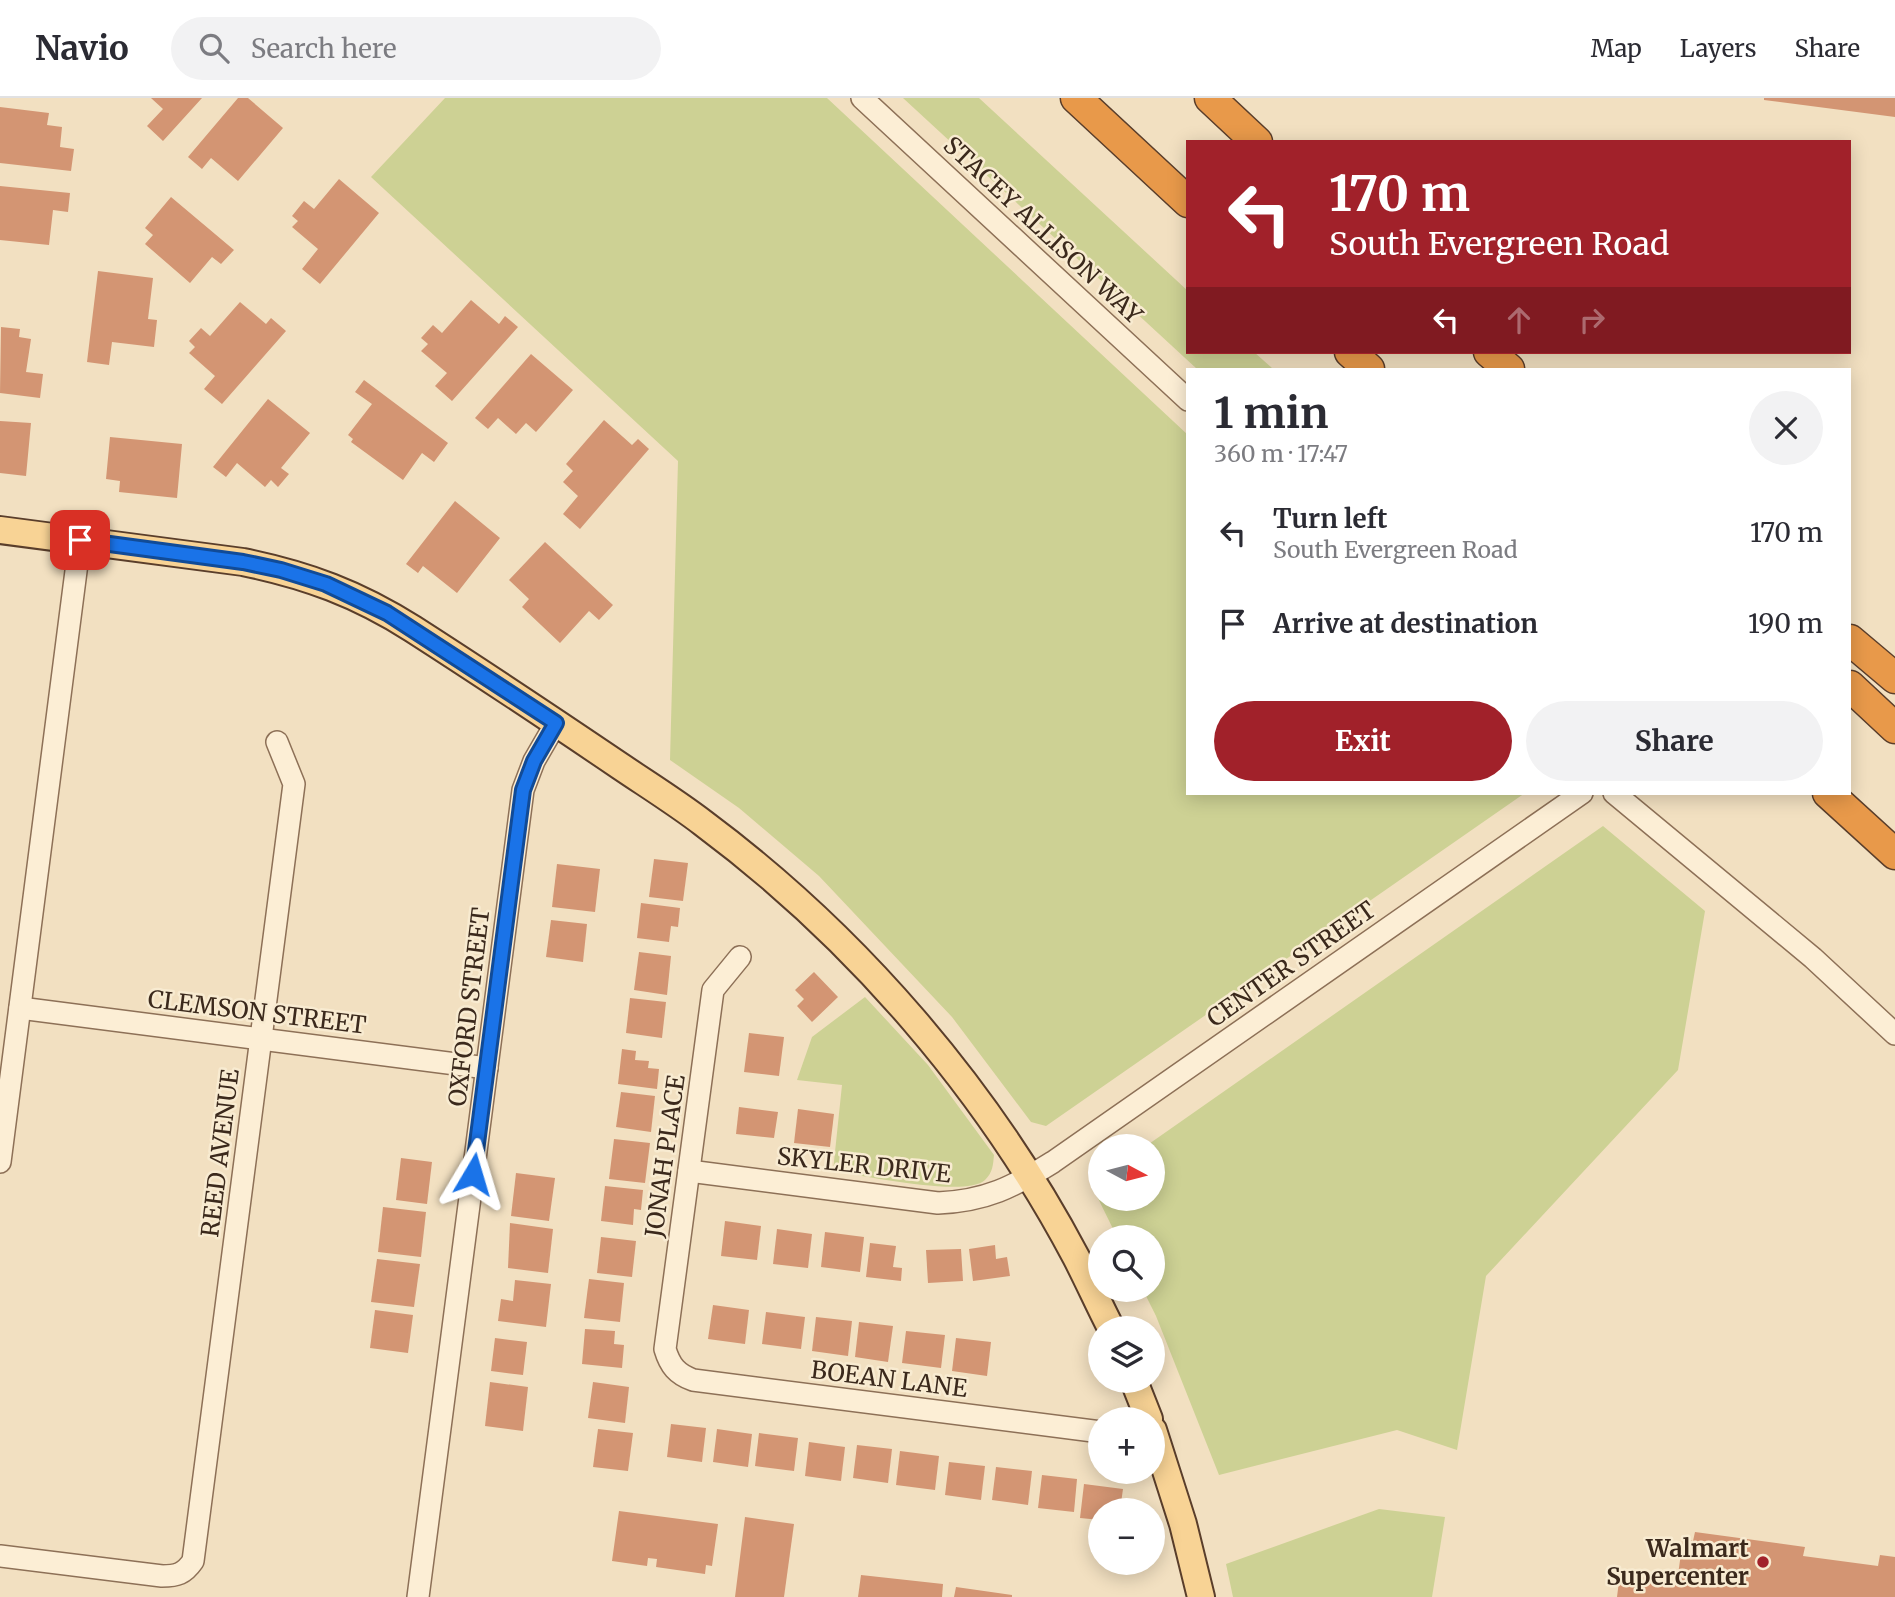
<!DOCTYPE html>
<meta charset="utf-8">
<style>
body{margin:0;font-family:Merriweather,serif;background:#f2f2f3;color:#2b2b33;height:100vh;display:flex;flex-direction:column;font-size:26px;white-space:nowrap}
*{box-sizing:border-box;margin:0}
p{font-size:23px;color:#7c7c81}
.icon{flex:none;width:38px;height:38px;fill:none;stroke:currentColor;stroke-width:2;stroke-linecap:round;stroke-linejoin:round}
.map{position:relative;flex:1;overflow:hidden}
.details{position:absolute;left:1186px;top:270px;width:665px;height:427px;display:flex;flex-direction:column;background:#fff;border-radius:0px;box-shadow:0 4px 18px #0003}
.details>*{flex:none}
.guide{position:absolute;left:1186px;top:42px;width:665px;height:214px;border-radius:0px;box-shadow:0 4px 18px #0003;background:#a1212a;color:#fff;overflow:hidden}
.needle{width:46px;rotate:97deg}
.fabs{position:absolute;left:1088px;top:1036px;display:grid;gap:14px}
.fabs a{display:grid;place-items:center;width:77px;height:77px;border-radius:50%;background:#fff;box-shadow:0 4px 18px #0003;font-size:35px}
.pin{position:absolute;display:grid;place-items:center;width:60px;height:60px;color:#fff;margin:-30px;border-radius:14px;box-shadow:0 4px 10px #0006}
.me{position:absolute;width:77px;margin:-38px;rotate:7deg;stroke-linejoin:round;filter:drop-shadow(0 0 5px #0008)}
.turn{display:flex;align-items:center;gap:24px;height:147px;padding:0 28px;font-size:32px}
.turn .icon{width:91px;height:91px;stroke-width:2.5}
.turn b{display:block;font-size:49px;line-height:60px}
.lanes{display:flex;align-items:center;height:66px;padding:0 28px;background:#0003;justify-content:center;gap:35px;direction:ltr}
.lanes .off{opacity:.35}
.round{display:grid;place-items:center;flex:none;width:74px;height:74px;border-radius:37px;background:#f2f2f3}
.headline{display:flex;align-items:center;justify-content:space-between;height:119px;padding:0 28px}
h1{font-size:42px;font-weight:700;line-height:52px}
.action{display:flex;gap:14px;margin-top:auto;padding:14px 28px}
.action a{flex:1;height:80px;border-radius:42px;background:#a1212a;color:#fff;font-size:28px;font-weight:700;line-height:80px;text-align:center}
.action a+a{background:#f2f2f3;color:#2b2b33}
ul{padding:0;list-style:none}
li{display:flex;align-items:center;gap:21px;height:91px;padding:0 28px}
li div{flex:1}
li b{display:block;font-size:26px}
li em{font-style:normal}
header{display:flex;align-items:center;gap:42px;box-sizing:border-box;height:98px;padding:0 35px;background:#fff;border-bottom:2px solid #e1e1e2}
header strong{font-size:33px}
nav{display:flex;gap:38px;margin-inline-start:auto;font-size:24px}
.search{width:490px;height:63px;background:#f2f2f3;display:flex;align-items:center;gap:18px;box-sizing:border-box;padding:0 24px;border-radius:38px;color:#7c7c81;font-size:26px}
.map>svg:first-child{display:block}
.green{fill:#cdd194}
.building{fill:#d39573}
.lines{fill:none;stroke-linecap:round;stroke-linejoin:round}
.minor-casing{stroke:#8d7057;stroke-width:24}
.major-casing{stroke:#5a3e2b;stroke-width:30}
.highway-casing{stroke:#5a3e2b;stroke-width:33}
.minor{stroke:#fceed5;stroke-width:21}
.major{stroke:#f8d395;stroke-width:26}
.highway{stroke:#e8994a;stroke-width:30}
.route-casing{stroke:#114b97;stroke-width:18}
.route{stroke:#1a73e8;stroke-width:12}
.poi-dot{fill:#a1212a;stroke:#f8ebd1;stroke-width:2.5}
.labels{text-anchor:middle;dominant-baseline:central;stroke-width:5;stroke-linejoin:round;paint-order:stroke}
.street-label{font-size:24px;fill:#3b291c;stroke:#f8ebd1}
.poi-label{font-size:24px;font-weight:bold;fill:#3b291c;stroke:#f8ebd1;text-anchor:end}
</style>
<header>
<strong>Navio</strong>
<div class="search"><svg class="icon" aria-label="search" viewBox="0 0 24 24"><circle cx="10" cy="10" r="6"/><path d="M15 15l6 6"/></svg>Search here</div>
<nav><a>Map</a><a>Layers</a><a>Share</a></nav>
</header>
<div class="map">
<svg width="1895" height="1499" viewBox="0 0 1895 1499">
<rect width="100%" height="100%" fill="#f2e0c1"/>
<g class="green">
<path d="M445,0H827L1188,337V695H1525L1046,1028L1031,1024L952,919L819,778L739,710L670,662L678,363L371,79Z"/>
<path d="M903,0H979L1188,193V254H1254L1273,271H1197Z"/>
<path d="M1603,728L1705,813L1678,972L1486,1178L1457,1352L1397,1332L1219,1377L1156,1218L1143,1192H1153V1139H1117L1091,1086L1101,1080V1101H1153V1048H1146Z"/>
<path d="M865,899L928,967L994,1057C993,1067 993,1074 985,1082C965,1100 862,1077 833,1073L842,987L797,982L812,939Z"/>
<path d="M1379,1411L1445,1419L1432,1499H1233L1226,1466Z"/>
</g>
<g class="building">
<path d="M151,0H202L163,43L147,28L163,11Z"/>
<path d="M238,0H248L283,30L238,83L211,60L202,71L188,59Z"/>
<path d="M1764,0H1895V19L1764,2Z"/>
<path d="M0,9L49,15L47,27L62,29L60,49L74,51L71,73L0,65Z"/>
<path d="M339,81L379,115L320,186L302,171L318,151L292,129L298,123L292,118L304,103L314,111Z"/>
<path d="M0,88L70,95L68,114L53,112L49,147L0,142Z"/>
<path d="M171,99L234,152L221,166L212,159L190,185L145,146L153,137L145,130Z"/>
<path d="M98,173L153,180L148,221L157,222L154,249L112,244L109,267L87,264Z"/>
<path d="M471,202L499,226L505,218L518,229L452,303L435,288L447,275L421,253L428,246L421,240L433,227L442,235Z"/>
<path d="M240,204L266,226L271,220L286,233L222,306L204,291L215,278L189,255L195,249L189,243L201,230L210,238Z"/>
<path d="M1,229L20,231L19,239L31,241L26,274L43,276L40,300L0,295Z"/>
<path d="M531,256L573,292L536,334L526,325L516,336L498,320L488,331L475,320Z"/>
<path d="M364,282L448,345L434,364L422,355L403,382L351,344L353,341L348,337L372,306L355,294Z"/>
<path d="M268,301L310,335L281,370L289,376L278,389L271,382L265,389L237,365L226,379L213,369Z"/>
<path d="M604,322L632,347L638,341L649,351L580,431L563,416L578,398L563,384L573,373L566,366Z"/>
<path d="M0,323L31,325L26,378L0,375Z"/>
<path d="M110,339L182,346L177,400L119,394L120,383L106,381Z"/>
<path d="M455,403L500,440L457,495L423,468L418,475L406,466Z"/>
<path d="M545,444L613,507L599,522L589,513L560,545L522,509L529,501L509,482Z"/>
<path d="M654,761L688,765L683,803L649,799Z"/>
<path d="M557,766L600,771L595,814L552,809Z"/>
<path d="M641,805L680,810L678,829L671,828L669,844L637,840Z"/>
<path d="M551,822L587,826L583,864L546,859Z"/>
<path d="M639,854L671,858L667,897L634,892Z"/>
<path d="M814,874L838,899L812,924L797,908L804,901L795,892Z"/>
<path d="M630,900L666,904L662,940L626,935Z"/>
<path d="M749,935L784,939L779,978L744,974Z"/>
<path d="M622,951L636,953L635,962L649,963L648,970L659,971L657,991L618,986Z"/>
<path d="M621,994L655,998L651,1034L616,1029Z"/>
<path d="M739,1009L778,1014L774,1040L736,1036Z"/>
<path d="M798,1011L834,1016L830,1049L794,1045Z"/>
<path d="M614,1041L650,1045L645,1085L609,1081Z"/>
<path d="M401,1060L432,1064L427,1106L396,1102Z"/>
<path d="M516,1075L555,1080L549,1123L511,1118Z"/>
<path d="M605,1088L643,1092L641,1112L634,1111L633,1127L601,1123Z"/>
<path d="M383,1109L426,1114L421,1159L378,1154Z"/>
<path d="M725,1123L761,1128L757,1162L721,1158Z"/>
<path d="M510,1125L553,1131L548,1175L508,1170Z"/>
<path d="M777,1131L812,1136L808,1170L773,1166Z"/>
<path d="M825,1134L864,1139L860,1174L821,1169Z"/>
<path d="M601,1139L636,1143L632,1179L597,1175Z"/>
<path d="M870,1145L896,1148L893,1169L902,1170L901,1183L866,1179Z"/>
<path d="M995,1147L996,1161L1007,1159L1010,1178L973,1183L969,1151Z"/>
<path d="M961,1151L963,1183L928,1185L926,1152Z"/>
<path d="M377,1161L420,1166L414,1209L371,1204Z"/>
<path d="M589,1181L624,1185L620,1224L584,1220Z"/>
<path d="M515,1182L551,1186L546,1229L498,1223L501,1201L513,1203Z"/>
<path d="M713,1207L749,1212L745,1246L708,1241Z"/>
<path d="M375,1212L413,1217L408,1255L370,1250Z"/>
<path d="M766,1214L805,1219L801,1251L762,1246Z"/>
<path d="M816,1219L852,1223L848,1258L812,1253Z"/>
<path d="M859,1224L893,1228L888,1264L855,1259Z"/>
<path d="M585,1231L615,1233L614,1246L624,1247L622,1270L582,1266Z"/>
<path d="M906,1233L945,1237L941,1270L902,1265Z"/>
<path d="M495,1240L527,1244L523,1277L491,1273Z"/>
<path d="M956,1240L991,1244L987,1278L952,1273Z"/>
<path d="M490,1284L528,1289L523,1333L485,1328Z"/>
<path d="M593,1284L629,1289L625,1325L588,1320Z"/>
<path d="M671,1326L706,1330L702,1364L667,1359Z"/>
<path d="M598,1331L633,1335L628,1373L593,1369Z"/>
<path d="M717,1331L752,1336L748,1369L713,1364Z"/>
<path d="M759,1335L798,1340L794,1373L755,1368Z"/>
<path d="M809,1344L845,1349L841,1383L805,1378Z"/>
<path d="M857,1347L892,1351L888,1385L853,1380Z"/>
<path d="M900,1353L939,1358L935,1392L896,1387Z"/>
<path d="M949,1364L985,1368L981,1402L945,1397Z"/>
<path d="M996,1369L1032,1373L1028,1407L992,1402Z"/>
<path d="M1042,1377L1077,1381L1074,1414L1038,1410Z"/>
<path d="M1084,1386L1123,1391L1120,1412H1101V1422L1080,1420Z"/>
<path d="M619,1413L718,1426L712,1468L706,1467L705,1476L656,1469L657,1461L648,1460L647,1468L612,1463Z"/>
<path d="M745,1419L794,1426L784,1499H735Z"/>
<path d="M1695,1434L1805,1449L1803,1458L1878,1468L1880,1457L1895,1459V1499H1617L1620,1475L1677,1484L1683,1441L1693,1443Z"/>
<path d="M861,1477L943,1486L942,1499H858Z"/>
<path d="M956,1489L1012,1497V1499H954Z"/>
</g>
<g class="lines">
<defs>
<g id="minor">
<path d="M862,0L1188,302"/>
<path d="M1614,695L1813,860L1895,936"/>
<path d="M740,859L713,892L665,1251C670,1268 677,1276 693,1282L1101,1334"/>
<path d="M20,910L487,970"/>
<path d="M0,1064L80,442"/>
<path d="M689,1073L938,1105C986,1103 1013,1089 1053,1064L1582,695"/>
<path d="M0,1458L162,1478C177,1478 184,1476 193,1463L294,686L277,644"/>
<path d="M418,1499L523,692L534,663L556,625"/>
</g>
<g id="major">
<path d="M0,432L243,464C307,477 358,496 413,531C483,576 552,622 620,668C648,687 677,705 703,725C856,839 987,991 1076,1159C1088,1182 1099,1207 1111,1230"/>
<path d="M1134,1283L1149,1321"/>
<path d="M1153,1332L1183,1426L1201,1499"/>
</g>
<g id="highway">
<path d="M1076,0L1188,104"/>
<path d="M1210,0L1257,44"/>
<path d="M1350,254L1369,271"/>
<path d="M1489,254L1509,271"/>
<path d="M1850,542L1895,580"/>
<path d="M1850,588L1895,630"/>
<path d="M1828,695L1895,756"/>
</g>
</defs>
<use href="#minor" class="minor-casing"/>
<use href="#major" class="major-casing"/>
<use href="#highway" class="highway-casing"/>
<use href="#minor" class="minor"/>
<use href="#major" class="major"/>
<use href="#highway" class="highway"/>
</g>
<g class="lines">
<defs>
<path id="route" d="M80,442L243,464L281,472L326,486L387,515L556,625L534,663L523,692L473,1076"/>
</defs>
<use href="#route" class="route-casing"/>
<use href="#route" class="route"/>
</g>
<circle class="poi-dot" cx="1763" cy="1464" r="7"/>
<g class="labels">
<g class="street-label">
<text transform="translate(1043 132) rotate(43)">STACEY ALLISON WAY</text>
<text transform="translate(1291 866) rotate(-35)">CENTER STREET</text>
<text transform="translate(469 909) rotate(-83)">OXFORD STREET</text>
<text transform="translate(257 914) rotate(7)">CLEMSON STREET</text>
<text transform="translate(220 1055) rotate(-83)">REED AVENUE</text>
<text transform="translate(665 1058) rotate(-82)">JONAH PLACE</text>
<text transform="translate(864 1067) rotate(6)">SKYLER DRIVE</text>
<text transform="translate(889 1281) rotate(7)">BOEAN LANE</text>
</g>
<g class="poi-label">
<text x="1749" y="1450">Walmart<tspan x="1749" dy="28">Supercenter</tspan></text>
</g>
</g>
</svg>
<div class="fabs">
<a><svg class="needle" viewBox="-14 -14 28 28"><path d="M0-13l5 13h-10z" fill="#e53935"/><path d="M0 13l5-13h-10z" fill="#7c7c81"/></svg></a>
<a><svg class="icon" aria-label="search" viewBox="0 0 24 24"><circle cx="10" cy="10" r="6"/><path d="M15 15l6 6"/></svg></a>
<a><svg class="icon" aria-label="layers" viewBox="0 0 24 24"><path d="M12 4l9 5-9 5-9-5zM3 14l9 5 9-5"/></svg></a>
<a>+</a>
<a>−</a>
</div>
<div class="pin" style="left:80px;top:442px;background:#d93025"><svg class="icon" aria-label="arrive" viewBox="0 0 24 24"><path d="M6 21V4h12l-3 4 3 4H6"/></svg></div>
<svg class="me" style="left:473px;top:1076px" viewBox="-20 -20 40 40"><path d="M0-17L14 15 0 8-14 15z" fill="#1a73e8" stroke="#fff" stroke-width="4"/></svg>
<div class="guide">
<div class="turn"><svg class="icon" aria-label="left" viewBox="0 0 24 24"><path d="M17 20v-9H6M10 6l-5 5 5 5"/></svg><div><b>170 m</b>South Evergreen Road</div></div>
<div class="lanes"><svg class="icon" aria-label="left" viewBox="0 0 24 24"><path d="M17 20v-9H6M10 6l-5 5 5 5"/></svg><svg class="icon off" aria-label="ahead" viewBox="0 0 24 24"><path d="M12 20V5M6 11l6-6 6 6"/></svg><svg class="icon off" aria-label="right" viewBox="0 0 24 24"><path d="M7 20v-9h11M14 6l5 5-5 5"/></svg></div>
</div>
<section class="details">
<div class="headline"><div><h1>1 min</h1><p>360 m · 17:47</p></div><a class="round"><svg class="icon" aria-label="close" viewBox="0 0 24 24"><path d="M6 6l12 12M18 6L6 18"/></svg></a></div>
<ul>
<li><svg class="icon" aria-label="left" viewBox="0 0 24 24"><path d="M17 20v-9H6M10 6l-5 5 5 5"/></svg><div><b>Turn left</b><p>South Evergreen Road</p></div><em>170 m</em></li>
<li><svg class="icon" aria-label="arrive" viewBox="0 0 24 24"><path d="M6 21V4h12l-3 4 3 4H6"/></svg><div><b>Arrive at destination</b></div><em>190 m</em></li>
</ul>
<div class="action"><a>Exit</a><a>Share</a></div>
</section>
</div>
